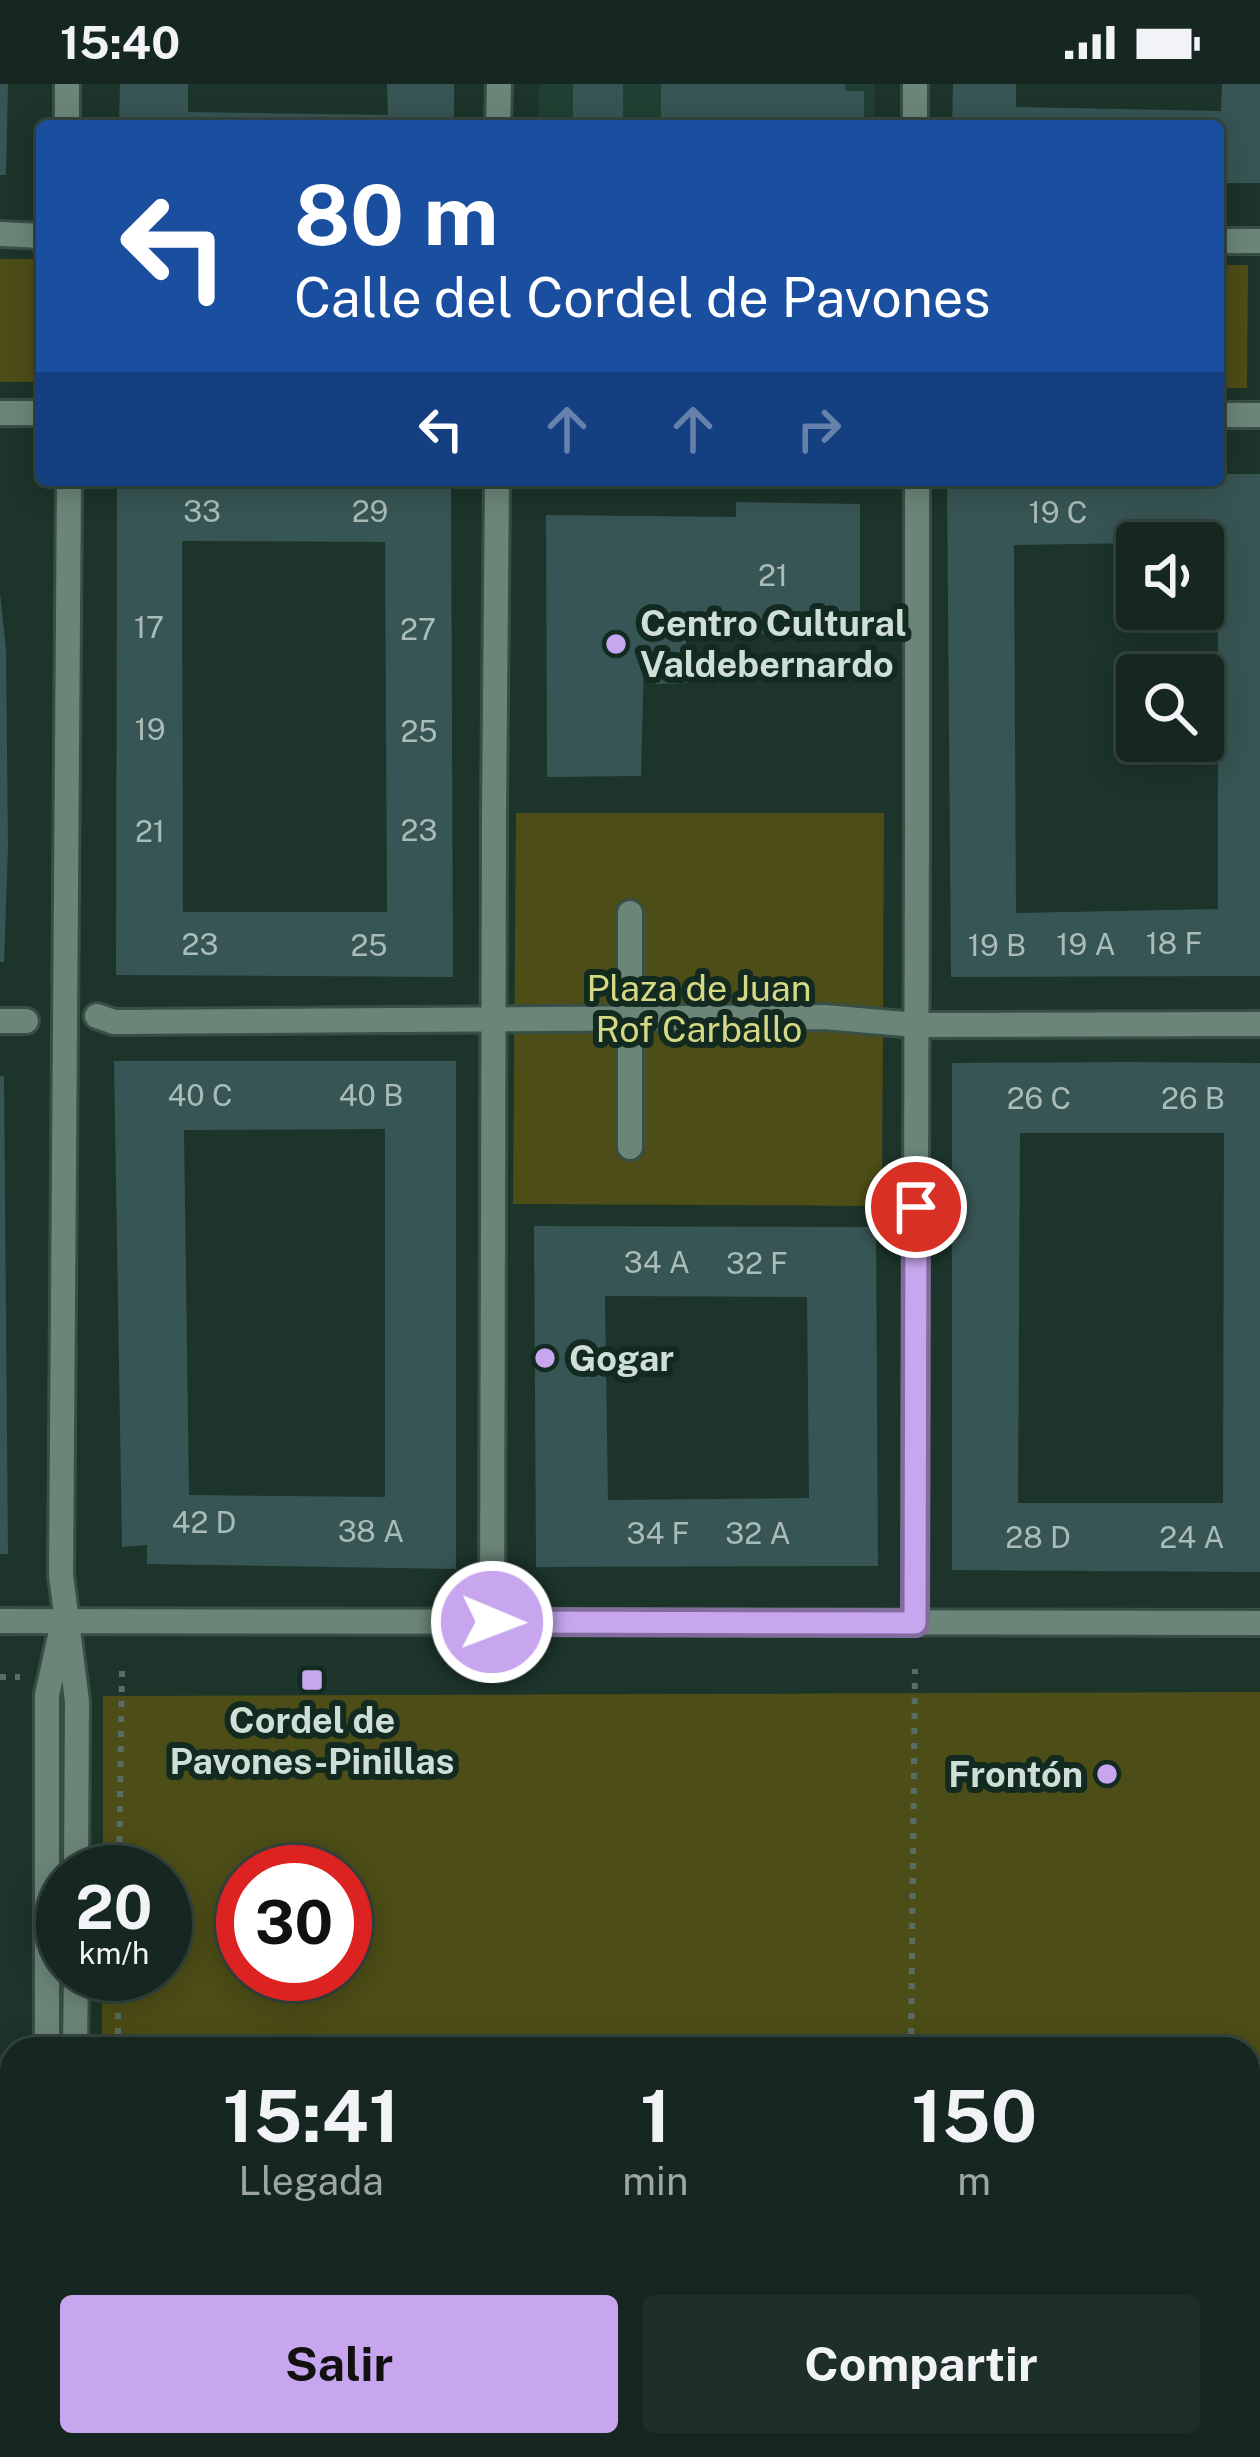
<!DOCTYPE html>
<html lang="es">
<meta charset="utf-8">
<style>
body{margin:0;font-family:"Public Sans",sans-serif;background:#1e2f29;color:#f1f3f6;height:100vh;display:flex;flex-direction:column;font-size:45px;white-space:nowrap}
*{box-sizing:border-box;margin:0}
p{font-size:39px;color:#9da5a5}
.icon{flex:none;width:66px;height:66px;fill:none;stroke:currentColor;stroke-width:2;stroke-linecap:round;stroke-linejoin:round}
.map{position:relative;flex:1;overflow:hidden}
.details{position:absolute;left:0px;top:1953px;width:1260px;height:420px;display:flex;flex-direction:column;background:#152720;border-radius:36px 36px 0 0;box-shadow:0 6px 30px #0003,0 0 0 3px #34443e}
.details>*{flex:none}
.hud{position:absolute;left:36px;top:36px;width:1188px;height:366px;border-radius:12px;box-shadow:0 6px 30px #0003,0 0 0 3px #34443e;background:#1a4fa0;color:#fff;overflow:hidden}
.buttons{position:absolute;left:1116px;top:438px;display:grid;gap:24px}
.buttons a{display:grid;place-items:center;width:108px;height:108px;border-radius:12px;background:#152720;box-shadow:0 6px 30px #0003,0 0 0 3px #34443e;font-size:60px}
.speed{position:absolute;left:36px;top:1761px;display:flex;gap:24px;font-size:60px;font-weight:700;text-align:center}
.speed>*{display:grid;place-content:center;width:156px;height:156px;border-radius:50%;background:#152720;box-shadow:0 6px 30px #0003,0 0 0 3px #34443e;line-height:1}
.speed small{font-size:30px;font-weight:400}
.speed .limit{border:18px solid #d22;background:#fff;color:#111}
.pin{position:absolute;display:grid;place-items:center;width:102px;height:102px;color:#fff;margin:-51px;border:6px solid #fff;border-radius:50%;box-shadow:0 3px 12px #0007}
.me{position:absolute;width:132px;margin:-66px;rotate:91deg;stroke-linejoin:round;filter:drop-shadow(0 0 9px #0008)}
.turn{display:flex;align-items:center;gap:42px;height:252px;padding:0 60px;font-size:54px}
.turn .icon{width:156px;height:156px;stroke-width:2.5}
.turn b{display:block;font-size:84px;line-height:102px}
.lanes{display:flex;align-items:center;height:114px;padding:0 60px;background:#0003;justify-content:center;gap:60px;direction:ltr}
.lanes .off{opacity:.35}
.eta{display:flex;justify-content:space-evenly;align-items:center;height:204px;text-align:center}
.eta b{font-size:72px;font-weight:700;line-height:84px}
.primary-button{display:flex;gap:24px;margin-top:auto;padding:24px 60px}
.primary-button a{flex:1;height:138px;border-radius:12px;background:#c7a6ef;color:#111;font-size:48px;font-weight:700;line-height:138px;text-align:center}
.primary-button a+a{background:#1e2f29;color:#f1f3f6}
.status{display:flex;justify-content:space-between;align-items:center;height:84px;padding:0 60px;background:#152720;direction:ltr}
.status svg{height:33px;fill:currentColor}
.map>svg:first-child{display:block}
.built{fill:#1f4032}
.green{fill:#4d4d17;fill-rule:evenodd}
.building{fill:#375554;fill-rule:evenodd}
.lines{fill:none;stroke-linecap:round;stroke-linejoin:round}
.pedestrian-casing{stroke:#394e46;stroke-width:30}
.minor-casing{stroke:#394e46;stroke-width:30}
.tertiary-casing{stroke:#394e46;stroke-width:30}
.path{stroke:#586d64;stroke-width:6;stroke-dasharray:6 9;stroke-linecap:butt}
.pedestrian{stroke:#6b8679;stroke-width:24}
.minor{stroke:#6b8679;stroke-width:24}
.tertiary{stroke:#6b8679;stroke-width:24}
.route-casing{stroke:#816c9b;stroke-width:30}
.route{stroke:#c7a6ef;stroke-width:21}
.poi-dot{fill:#c7a6ef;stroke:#122a20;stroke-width:4.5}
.labels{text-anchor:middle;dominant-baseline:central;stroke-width:12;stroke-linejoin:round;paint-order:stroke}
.number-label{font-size:30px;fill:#a9bcb6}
.poi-label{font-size:36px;font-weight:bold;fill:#cfded7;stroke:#122a20;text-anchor:start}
.park-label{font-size:36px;fill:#d6d983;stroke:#122a20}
</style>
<div class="status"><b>15:40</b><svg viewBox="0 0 49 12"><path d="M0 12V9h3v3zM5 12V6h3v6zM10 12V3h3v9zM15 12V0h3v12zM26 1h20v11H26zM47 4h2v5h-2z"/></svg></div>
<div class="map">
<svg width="1260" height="2373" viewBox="0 0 1260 2373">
<rect width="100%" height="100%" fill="#1c342a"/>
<rect class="built" x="539" y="0" width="335" height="42"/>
<g class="green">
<path d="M0,175H41L38,298H0Z"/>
<path d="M1218,181H1248L1247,304H1218Z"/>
<path d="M516,729H884L882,1122L513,1120Z"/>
<path d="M1260,1608V2373H100V2361H1248V1965H102V1890H165V1788H103V1612ZM243,1788H345V1890H243Z"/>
</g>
<g class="building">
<path d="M0,0H8L6,91H0Z"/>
<path d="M120,0H188V28L388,31L387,0H454V42H119Z"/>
<rect x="573" y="0" width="50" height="42"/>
<path d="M661,0H845V7H864V42H661Z"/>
<path d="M953,0H1016V23L1221,27L1222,0H1260V99H1218V42H952Z"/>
<path d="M1218,390H1260V892L951,893L947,396H1218ZM1137,459L1218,460V825L1016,829L1014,461Z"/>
<path d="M117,396H451L453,893L116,891ZM182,457L385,458L387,828H183Z"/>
<path d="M736,418L860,420V550H686L687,599L655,600L654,571L644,572L641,692L547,693L546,431L736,433Z"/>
<path d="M0,509L6,566L8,764L4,878H0Z"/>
<path d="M114,977H456V1485L147,1480V1461L122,1463ZM385,1045V1413L189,1411L184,1046Z"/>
<path d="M1126,978L1260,979V1488L952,1486V979ZM1020,1049H1224L1223,1419H1018Z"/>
<path d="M0,992H4L8,1470H0Z"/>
<path d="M534,1142L876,1143L878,1482L536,1483ZM605,1212L807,1213L809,1414L608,1416Z"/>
</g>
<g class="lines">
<defs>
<g id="pedestrian">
<path d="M630,829V1063"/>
<path d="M97,932L114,938L824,933L916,941L1260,940"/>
<path d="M0,937H26"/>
<path d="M916,1123L917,740"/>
<path d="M493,1133L494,730"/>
</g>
<g id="minor">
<path d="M67,42V0"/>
<path d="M498,42L499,0"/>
<path d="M915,42V0"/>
<path d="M69,396L61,1491L77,1617L76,1788"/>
<path d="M494,730L497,396"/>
<path d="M917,740V396"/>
<path d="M0,1537L1260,1539"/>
<path d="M492,1538L493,1133"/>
<path d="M915,1539L916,1123"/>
<path d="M47,1965V1611L60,1552"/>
<path d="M75,1965L76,1890"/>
<path d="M46,2373V2361"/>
<path d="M72,2373V2361"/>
</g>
<g id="tertiary">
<path d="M0,150L42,152"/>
<path d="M1218,157H1260"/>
<path d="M0,329H42"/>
<path d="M1218,331H1260"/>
</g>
</defs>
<use href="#pedestrian" class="pedestrian-casing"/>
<use href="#minor" class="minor-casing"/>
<use href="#tertiary" class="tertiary-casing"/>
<g class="path">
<path d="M0,1593H20"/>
<path d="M119,1788L122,1586"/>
<path d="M118,1965V1890"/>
<path d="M911,1965L915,1585"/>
<path d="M1248,2340L1260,2317"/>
<path d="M116,2373V2361"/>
<path d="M907,2373V2361"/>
<path d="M1231,2373L1237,2361"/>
</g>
<use href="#pedestrian" class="pedestrian"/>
<use href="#minor" class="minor"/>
<use href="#tertiary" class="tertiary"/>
</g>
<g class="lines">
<defs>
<path id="route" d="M492,1538L915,1539L916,1123"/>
</defs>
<use href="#route" class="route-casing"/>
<use href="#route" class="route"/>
</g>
<g class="poi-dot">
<circle cx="616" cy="560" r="12"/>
<circle cx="545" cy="1274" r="12"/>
<rect x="300" y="1584" width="24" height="24" rx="6"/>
<circle cx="1107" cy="1690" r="12"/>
</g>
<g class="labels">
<g class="number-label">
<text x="202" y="427">33</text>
<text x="370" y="427">29</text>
<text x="1058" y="428">19 C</text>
<text x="773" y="491">21</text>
<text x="149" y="543">17</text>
<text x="418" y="545">27</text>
<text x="150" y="645">19</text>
<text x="419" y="647">25</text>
<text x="419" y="746">23</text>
<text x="150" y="747">21</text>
<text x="1174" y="859">18 F</text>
<text x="200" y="860">23</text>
<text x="1086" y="860">19 A</text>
<text x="369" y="861">25</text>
<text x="997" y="861">19 B</text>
<text x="200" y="1011">40 C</text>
<text x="371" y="1011">40 B</text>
<text x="1039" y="1014">26 C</text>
<text x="1193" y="1014">26 B</text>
<text x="657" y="1178">34 A</text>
<text x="757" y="1179">32 F</text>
<text x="204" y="1438">42 D</text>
<text x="371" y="1447">38 A</text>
<text x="658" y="1449">34 F</text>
<text x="758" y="1449">32 A</text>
<text x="1038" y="1453">28 D</text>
<text x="1192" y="1453">24 A</text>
</g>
<g class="poi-label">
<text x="640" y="539">Centro Cultural<tspan x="640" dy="41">Valdebernardo</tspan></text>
<text x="569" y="1274">Gogar</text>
<text x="312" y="1636" text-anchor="middle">Cordel de<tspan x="312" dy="41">Pavones-Pinillas</tspan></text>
<text x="1083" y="1690" text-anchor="end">Frontón</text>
</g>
<g class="park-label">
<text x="699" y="904">Plaza de Juan<tspan x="699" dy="41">Rof Carballo</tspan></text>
</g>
</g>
</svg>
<div class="buttons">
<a><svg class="icon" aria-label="sound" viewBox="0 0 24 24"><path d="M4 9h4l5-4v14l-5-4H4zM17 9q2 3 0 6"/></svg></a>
<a><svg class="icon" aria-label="search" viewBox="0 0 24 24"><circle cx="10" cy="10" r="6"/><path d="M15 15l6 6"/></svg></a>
</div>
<div class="speed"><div>20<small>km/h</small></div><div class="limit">30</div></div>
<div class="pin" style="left:916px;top:1123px;background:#d93025"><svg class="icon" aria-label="arrive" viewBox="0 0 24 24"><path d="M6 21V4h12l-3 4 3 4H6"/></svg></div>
<svg class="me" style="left:492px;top:1538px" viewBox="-20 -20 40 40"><circle r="17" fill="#c7a6ef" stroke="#fff" stroke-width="3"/><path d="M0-11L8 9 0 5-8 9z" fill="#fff"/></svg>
<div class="hud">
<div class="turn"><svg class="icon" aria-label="left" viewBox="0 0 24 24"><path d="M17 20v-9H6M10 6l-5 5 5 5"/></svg><div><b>80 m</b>Calle del Cordel de Pavones</div></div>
<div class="lanes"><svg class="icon" aria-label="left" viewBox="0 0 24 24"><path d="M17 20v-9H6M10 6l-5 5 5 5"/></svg><svg class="icon off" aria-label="ahead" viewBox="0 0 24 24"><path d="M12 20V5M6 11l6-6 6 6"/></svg><svg class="icon off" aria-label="ahead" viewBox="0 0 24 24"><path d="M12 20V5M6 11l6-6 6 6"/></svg><svg class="icon off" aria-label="right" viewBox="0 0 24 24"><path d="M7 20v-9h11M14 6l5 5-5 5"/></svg></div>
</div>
<section class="details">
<div class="eta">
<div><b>15:41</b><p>Llegada</p></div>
<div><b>1</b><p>min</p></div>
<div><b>150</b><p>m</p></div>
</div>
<div class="primary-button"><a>Salir</a><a>Compartir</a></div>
</section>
</div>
